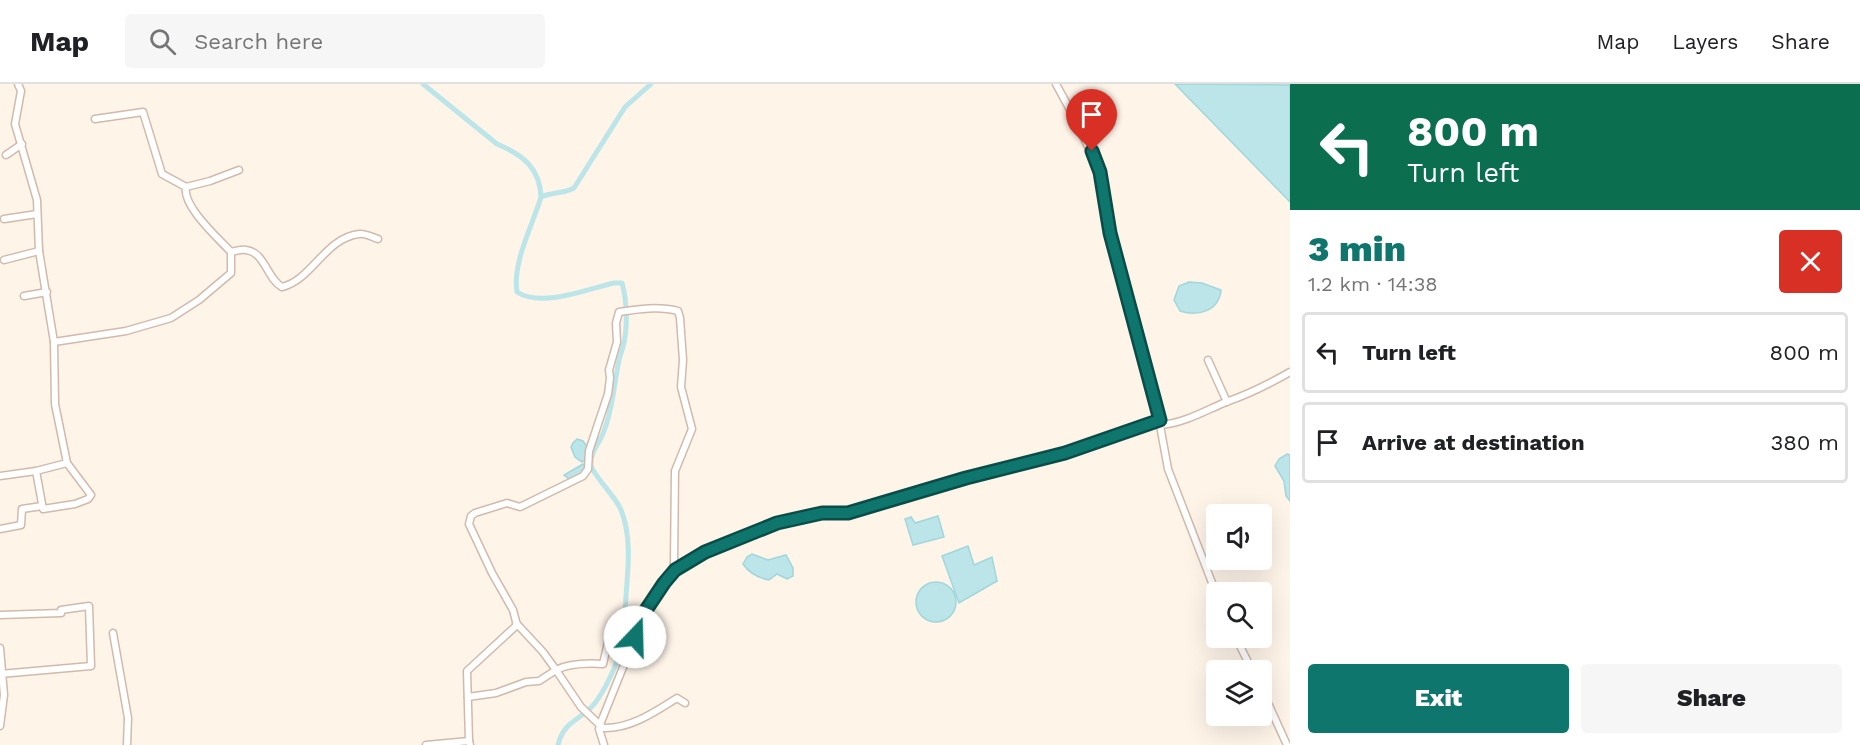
<!DOCTYPE html>
<meta charset="utf-8">
<style>
body{margin:0;font-family:"Work Sans",sans-serif;background:#f6f6f6;color:#202124;height:100vh;display:flex;flex-direction:column;font-size:22px;white-space:nowrap}
*{box-sizing:border-box;margin:0}
p{font-size:20px;color:#757577}
.icon{flex:none;width:33px;height:33px;fill:none;stroke:currentColor;stroke-width:2;stroke-linecap:round;stroke-linejoin:round}
.map{position:relative;flex:1;overflow:hidden}
.side{display:flex;flex-direction:column;background:#fff;width:570px}
.side>*{flex:none}
.banner{background:#0b6e4f;color:#fff;overflow:hidden}
.controls{position:absolute;left:1206px;top:420px;display:grid;gap:12px}
.controls a{display:grid;place-items:center;width:66px;height:66px;border-radius:6px;background:#fff;box-shadow:0 6px 24px #0002;font-size:30px}
.pin{position:absolute;display:grid;place-items:center;width:51px;height:51px;color:#fff;margin:-62px -26px;border-radius:50% 50% 50% 0;rotate:-45deg;box-shadow:0 0 6px #0007}
.pin .icon{rotate:45deg}
.me{position:absolute;width:66px;margin:-33px;rotate:21deg;stroke-linejoin:round;filter:drop-shadow(0 0 4px #0008)}
.turn{display:flex;align-items:center;gap:21px;height:126px;padding:0 18px;font-size:27px}
.turn .icon{width:78px;height:78px;stroke-width:2.5}
.turn b{display:block;font-size:42px;line-height:51px}
.round{display:grid;place-items:center;flex:none;width:63px;height:63px;border-radius:6px;background:#f6f6f6}
.head{display:flex;align-items:center;justify-content:space-between;height:102px;padding:0 18px}
h1{font-size:36px;font-weight:800;line-height:45px;color:#0f766e}
.action{display:flex;gap:12px;margin-top:auto;padding:12px 18px}
.action a{flex:1;height:69px;border-radius:6px;background:#0f766e;color:#fff;font-size:24px;font-weight:800;line-height:69px;text-align:center}
.action a+a{background:#f6f6f6;color:#202124}
ul{padding:0;list-style:none}
li{display:flex;align-items:center;gap:18px;height:81px;margin:0 12px 9px;padding:0 6px;border:3px solid #e0e0e0;border-radius:6px}
li div{flex:1}
li b{display:block;font-size:22px}
li em{font-style:normal}
header{display:flex;align-items:center;gap:36px;box-sizing:border-box;height:84px;padding:0 30px;background:#fff;border-bottom:2px solid #e0e0e0}
header strong{font-size:28px}
nav{display:flex;gap:33px;margin-inline-start:auto;font-size:21px}
.search{width:420px;height:54px;background:#f6f6f6;display:flex;align-items:center;gap:15px;box-sizing:border-box;padding:0 21px;border-radius:6px;color:#757577;font-size:22px}
main{display:flex;flex:1;min-height:0}
.map>svg:first-child{display:block}
.water{fill:#bbe5e9;stroke:#a0d6dc;stroke-width:1.5}
.lines{fill:none;stroke-linecap:round;stroke-linejoin:round}
.canal{stroke:#bbe5e9;stroke-width:5}
.minor-casing{stroke:#d1baac;stroke-width:9}
.minor{stroke:#fff;stroke-width:6}
.route-casing{stroke:#0a4d48;stroke-width:15}
.route{stroke:#0f766e;stroke-width:10}
</style>
<header>
<strong>Map</strong>
<div class="search"><svg class="icon" aria-label="search" viewBox="0 0 24 24"><circle cx="10" cy="10" r="6"/><path d="M15 15l6 6"/></svg>Search here</div>
<nav><a>Map</a><a>Layers</a><a>Share</a></nav>
</header>
<main>
<div class="map">
<svg width="1290" height="661" viewBox="0 0 1290 661">
<rect width="100%" height="100%" fill="#fef4e8"/>
<g class="water">
<path d="M1175,0L1290,1V118Z"/>
<path d="M1189,198L1202,199L1221,206C1219,227 1198,233 1180,227L1174,216L1179,202Z"/>
<path d="M577,355L583,357L588,364L587,374L582,378L575,373L571,363L573,359Z"/>
<path d="M1287,370L1290,371V417L1286,412L1284,397L1275,382L1279,375Z"/>
<path d="M583,380L586,382L583,390L569,395L564,391Z"/>
<path d="M938,432L944,453L913,461L905,435L911,433L915,439Z"/>
<path d="M968,462L974,481L992,473L997,497L959,519L942,472Z"/>
<path d="M752,470L768,476L786,471L793,484V492L787,495L777,490L769,496C759,494 749,489 743,480L747,473Z"/>
<circle cx="936" cy="518" r="20"/>
</g>
<g class="lines">
<g class="canal">
<path d="M423,0L497,60C523,71 540,84 541,113"/>
<path d="M558,661C564,636 582,636 595,619C607,603 616,581 622,563C625,546 625,529 626,512C628,484 632,453 621,426C616,413 592,390 591,381C590,368 600,359 604,347C613,324 614,300 619,276C620,271 622,267 623,263C628,245 627,216 622,199H614C587,205 542,224 517,208C512,179 533,140 541,113C552,108 563,110 574,104L625,23L651,0"/>
</g>
<defs>
<g id="minor">
<path d="M1056,0L1074,33L1100,88L1110,149L1145,278L1159,336L1168,385L1216,509"/>
<path d="M95,35L143,28L162,90L186,103"/>
<path d="M6,71L22,60"/>
<path d="M4,135L37,130"/>
<path d="M231,168C235,167 241,165 246,166C265,168 267,195 282,203C312,196 325,154 359,150C365,149 372,153 378,155"/>
<path d="M4,176L39,167"/>
<path d="M24,212L47,208"/>
<path d="M54,258L126,247L171,234L199,216L231,189V168C218,154 182,122 186,103L210,97L239,86"/>
<path d="M1208,276L1227,318"/>
<path d="M1160,341C1185,339 1204,327 1226,318C1249,310 1269,300 1290,288"/>
<path d="M36,387L43,425L75,420L88,415L91,411L67,379"/>
<path d="M0,392L36,387L67,379L55,320L54,258L39,167L37,116L15,40L21,7L18,0"/>
<path d="M0,445L21,441L22,425L42,422"/>
<path d="M0,531L61,529V526L89,522L91,582L0,590"/>
<path d="M516,539L543,568L556,586C570,579 587,579 603,580L609,554L635,553"/>
<path d="M113,549L128,634L127,661"/>
<path d="M1236,554L1252,586"/>
<path d="M0,564L4,611L0,642"/>
<path d="M1262,606L1287,661"/>
<path d="M468,613L496,609L526,598L539,597L556,586L581,623L603,644C630,645 655,628 677,614L685,619"/>
<path d="M469,657L467,587L517,541L513,526L492,489L469,440L471,432L475,429L507,419L520,423L583,392L588,385L589,367L608,310L610,294L609,286L617,258L616,239L619,228C638,225 659,222 678,227L680,234L683,276L681,303L692,345L675,387L674,480L675,486"/>
<path d="M426,661L469,657L470,661"/>
<path d="M604,661L599,645L601,638L634,556L642,532L654,511L675,486L705,468L777,439L822,429H848L966,394L1065,369L1159,336"/>
</g>
</defs>
<use href="#minor" class="minor-casing"/>
<use href="#minor" class="minor"/>
</g>
<g class="lines">
<defs>
<path id="route" d="M635,553L642,532L664,499L675,486L705,468L777,439L822,429H848L966,394L1065,369L1160,336L1110,149L1100,88L1092,67"/>
</defs>
<use href="#route" class="route-casing"/>
<use href="#route" class="route"/>
</g>
</svg>
<div class="controls">
<a><svg class="icon" aria-label="sound" viewBox="0 0 24 24"><path d="M4 9h4l5-4v14l-5-4H4zM17 9q2 3 0 6"/></svg></a>
<a><svg class="icon" aria-label="search" viewBox="0 0 24 24"><circle cx="10" cy="10" r="6"/><path d="M15 15l6 6"/></svg></a>
<a><svg class="icon" aria-label="layers" viewBox="0 0 24 24"><path d="M12 4l9 5-9 5-9-5zM3 14l9 5 9-5"/></svg></a>
</div>
<div class="pin" style="left:1092px;top:67px;background:#d93025"><svg class="icon" aria-label="arrive" viewBox="0 0 24 24"><path d="M6 21V4h12l-3 4 3 4H6"/></svg></div>
<svg class="me" style="left:635px;top:553px" viewBox="-20 -20 40 40"><circle r="19" fill="#fff"/><path d="M0-13L10 11 0 6-10 11z" fill="#0f766e"/></svg>
</div>
<section class="side">
<div class="banner">
<div class="turn"><svg class="icon" aria-label="left" viewBox="0 0 24 24"><path d="M17 20v-9H6M10 6l-5 5 5 5"/></svg><div><b>800 m</b>Turn left</div></div>
</div>
<div class="head"><div><h1>3 min</h1><p>1.2 km · 14:38</p></div><a class="round" style="background:#d93025;color:#fff"><svg class="icon" aria-label="close" viewBox="0 0 24 24"><path d="M6 6l12 12M18 6L6 18"/></svg></a></div>
<ul>
<li><svg class="icon" aria-label="left" viewBox="0 0 24 24"><path d="M17 20v-9H6M10 6l-5 5 5 5"/></svg><div><b>Turn left</b></div><em>800 m</em></li>
<li><svg class="icon" aria-label="arrive" viewBox="0 0 24 24"><path d="M6 21V4h12l-3 4 3 4H6"/></svg><div><b>Arrive at destination</b></div><em>380 m</em></li>
</ul>
<div class="action"><a>Exit</a><a>Share</a></div>
</section>
</main>
